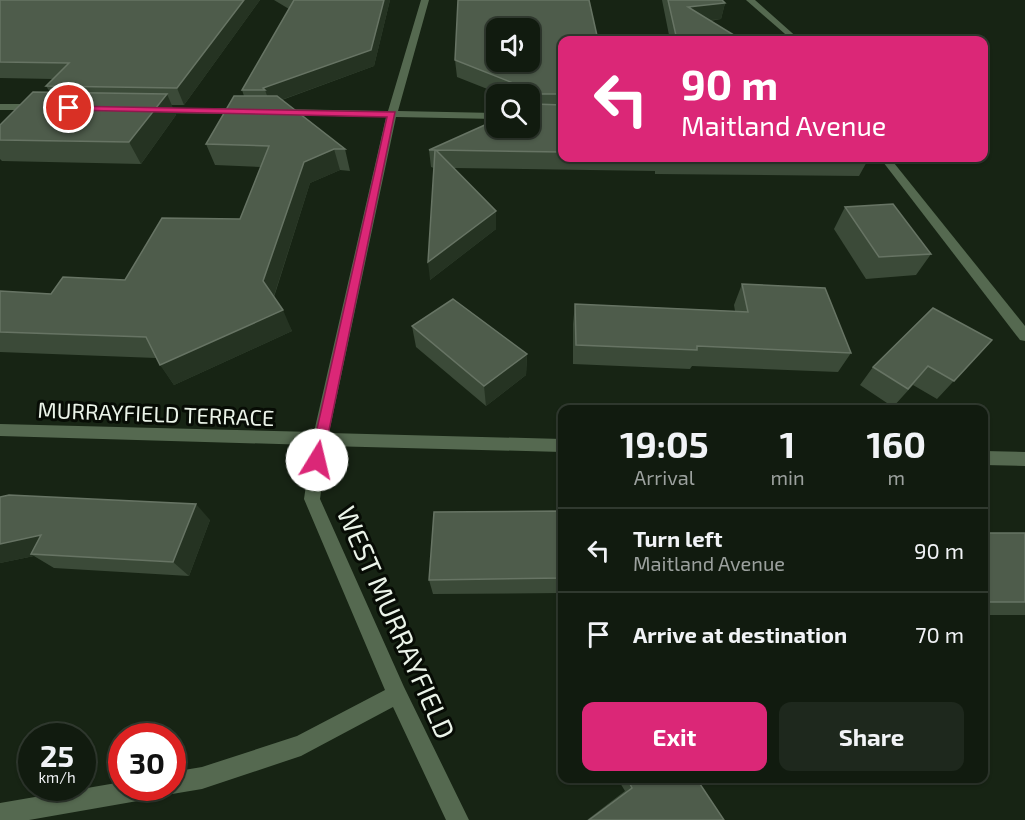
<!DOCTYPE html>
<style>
body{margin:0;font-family:"Exo 2",sans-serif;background:#1e281d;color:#f1f3f6;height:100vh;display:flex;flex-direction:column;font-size:22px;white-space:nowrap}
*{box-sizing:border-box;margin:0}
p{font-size:20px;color:#9ca19e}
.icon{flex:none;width:33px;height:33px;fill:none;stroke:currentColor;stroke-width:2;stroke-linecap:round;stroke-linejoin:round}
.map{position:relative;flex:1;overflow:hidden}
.side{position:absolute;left:558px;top:405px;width:430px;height:378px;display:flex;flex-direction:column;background:#111b0f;border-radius:12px;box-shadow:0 2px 4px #0004,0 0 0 2px #30392f}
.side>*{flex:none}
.banner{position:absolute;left:558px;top:36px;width:430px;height:126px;border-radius:12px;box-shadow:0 2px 4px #0004,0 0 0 2px #30392f;background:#db2777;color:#fff;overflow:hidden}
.controls{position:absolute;left:486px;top:18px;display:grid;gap:12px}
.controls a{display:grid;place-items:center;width:54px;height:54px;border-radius:12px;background:#111b0f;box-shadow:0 2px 4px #0004,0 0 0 2px #30392f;font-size:30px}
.speed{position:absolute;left:18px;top:723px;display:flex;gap:12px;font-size:30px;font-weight:700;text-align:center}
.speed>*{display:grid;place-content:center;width:78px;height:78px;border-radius:50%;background:#111b0f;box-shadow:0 2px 4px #0004,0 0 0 2px #30392f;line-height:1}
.speed small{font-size:15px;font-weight:400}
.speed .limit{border:9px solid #d22;background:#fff;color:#111}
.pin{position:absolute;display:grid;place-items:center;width:51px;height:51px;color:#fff;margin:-26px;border:3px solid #fff;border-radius:50%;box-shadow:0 2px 6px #0007}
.me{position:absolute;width:66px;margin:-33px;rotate:9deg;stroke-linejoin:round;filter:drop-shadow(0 0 4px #0008)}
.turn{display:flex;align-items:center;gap:21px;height:126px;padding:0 24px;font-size:27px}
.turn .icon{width:78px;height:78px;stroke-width:2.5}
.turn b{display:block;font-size:42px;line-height:51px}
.eta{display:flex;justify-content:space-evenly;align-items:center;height:102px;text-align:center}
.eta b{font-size:36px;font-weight:700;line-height:42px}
.button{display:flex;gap:12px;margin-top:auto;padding:12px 24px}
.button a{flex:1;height:69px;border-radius:12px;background:#db2777;color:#fff;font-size:24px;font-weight:700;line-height:69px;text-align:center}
.button a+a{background:#1e281d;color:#f1f3f6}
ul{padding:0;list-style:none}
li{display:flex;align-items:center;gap:18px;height:84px;padding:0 24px;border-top:2px solid #30392f}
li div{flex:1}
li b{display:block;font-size:22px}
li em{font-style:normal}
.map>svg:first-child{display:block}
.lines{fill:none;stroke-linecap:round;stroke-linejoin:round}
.minor{fill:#556950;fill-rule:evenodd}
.wall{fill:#3b4a38}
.shaded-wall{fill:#253322}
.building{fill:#4e5c4b;stroke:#677464;stroke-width:1.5;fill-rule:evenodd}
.route{fill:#db2777;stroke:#8e194d;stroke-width:1.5}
.labels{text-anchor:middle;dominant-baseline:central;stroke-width:6;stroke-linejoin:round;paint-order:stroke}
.street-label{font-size:22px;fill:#ebf4e9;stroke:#070c05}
.near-street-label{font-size:27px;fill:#ebf4e9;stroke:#070c05}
</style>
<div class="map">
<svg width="1025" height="820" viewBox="0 0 1025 820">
<rect width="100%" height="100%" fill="#172414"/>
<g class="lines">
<g class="minor">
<path d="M421,0H429L398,111L496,113V119L396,117L329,433L562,439V452L327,446L320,499L404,687L469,820H446L393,707L301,756L202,789L172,794L163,788H172V772L202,767L297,736L385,690L304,499L312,445L0,436V424L314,432L386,117L278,115L273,112L278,109L388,111Z"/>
<path d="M746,0H755L800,40H792Z"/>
<path d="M0,104H38L43,107L38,110H0Z"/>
<path d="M152,108H245L250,111L245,114L155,113L150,110Z"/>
<path d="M880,158H890L1025,326V341L1020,340Z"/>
<path d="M984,451L1025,452V466L984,465Z"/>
<path d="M122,782V788H160L157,796L149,799L29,820H0V803Z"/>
</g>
</g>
<g class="wall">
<path d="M0,0H260L184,105H171L176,115L141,164L2,161L0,159V140L50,92L46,86L53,79L0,78Z"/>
<path d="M274,0H390L374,66L282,100L345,149L350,171L340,170L310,183L274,297L292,331L174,385L156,358L0,352V291L51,294L125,280L240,219L261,167L215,165L206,144L244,96L242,90L289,9Z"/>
<path d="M662,0H722L725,3L721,19L710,21L742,40H670Z"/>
<path d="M562,40V158H869L859,176L655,174V171L454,168L496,211V229L430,280L434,168L431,167L429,150L530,128V94H500L457,77L455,60Z"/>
<path d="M845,207L931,254L916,275L866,279L834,229Z"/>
<path d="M742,284L851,353L838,372L692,366L690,369L573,364V324L575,304L735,311L734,305Z"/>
<path d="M412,326L527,354L526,375L486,406L416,347Z"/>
<path d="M992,340L937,399L913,385L893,407L860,385L873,367Z"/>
<path d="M0,497L210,520L189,576L54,568L34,556L0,563Z"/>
<path d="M562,511V593L433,594L429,580Z"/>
<rect x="984" y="533" width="41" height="82"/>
<path d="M617,778H696L724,820H587L625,791Z"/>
</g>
<g class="shaded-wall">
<path d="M244,0H260L184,105L177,88Z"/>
<path d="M384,0H390L374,66L270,104L265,90L263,88Z"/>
<path d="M725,3L721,19L684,23L688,7Z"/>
<path d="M167,94L176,115L141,164L129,142Z"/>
<path d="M334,149L340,170L310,183L272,302L263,281L304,162Z"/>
<path d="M496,211V229L430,280L428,262Z"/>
<path d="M283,310L292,331L174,385L160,365Z"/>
<path d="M527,354L526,375L486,406L484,386Z"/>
<path d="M196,504L210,520L189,576L173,562Z"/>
<path d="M41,535L31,554L34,556L0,563V544Z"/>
</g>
<g class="building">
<path d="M0,0H244L177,88L46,86L69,63L0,62Z"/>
<path d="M294,0H384L371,50L263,88L265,90H242Z"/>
<path d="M458,0H589L598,40H562V94H541L455,60ZM496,28H530V62H496Z"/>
<path d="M668,0H722L725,3L688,7L742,40H677Z"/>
<path d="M33,92L167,94L129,142L0,140V125Z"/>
<path d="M234,96H277L345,149H334L304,162L263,281L283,310L160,365L146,337L0,332V291L51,294L63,277L125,280L162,218L240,219L269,146L206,144Z"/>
<path d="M534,104L562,105V152L436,150L496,211L428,262L435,150H429L496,120V128H530V106Z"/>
<path d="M893,204L931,254L879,257L845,207Z"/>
<path d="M742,284L825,288L851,353L697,346V350L576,345L575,304L748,312Z"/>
<path d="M453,299L527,354L484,386L412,326Z"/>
<path d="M933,308L992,340L954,381L928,366L908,389L873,367Z"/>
<path d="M9,495L196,504L173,562L31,554L41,535L0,544V497Z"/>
<path d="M562,511V578L429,580L434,512Z"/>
<rect x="984" y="533" width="41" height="69"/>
<path d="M627,778H696L724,820H589L632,788Z"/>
</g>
<path class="route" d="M66,106L395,112L322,464H312L310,460L387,117L69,110H66Z"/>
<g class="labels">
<g class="street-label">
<text transform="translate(156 413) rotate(2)">MURRAYFIELD TERRACE</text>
</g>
<g class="near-street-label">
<text transform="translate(397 622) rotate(66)">WEST MURRAYFIELD</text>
</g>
</g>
</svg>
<div class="controls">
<a><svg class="icon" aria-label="sound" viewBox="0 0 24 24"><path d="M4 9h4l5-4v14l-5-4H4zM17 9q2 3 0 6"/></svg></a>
<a><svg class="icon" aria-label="search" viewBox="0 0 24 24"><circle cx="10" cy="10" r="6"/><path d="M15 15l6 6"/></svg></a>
</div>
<div class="speed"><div>25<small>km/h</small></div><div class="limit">30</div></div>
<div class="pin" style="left:69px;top:108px;background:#d93025"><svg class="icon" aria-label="arrive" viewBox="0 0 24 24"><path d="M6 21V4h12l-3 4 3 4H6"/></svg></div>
<svg class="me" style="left:317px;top:460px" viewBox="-20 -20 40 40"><circle r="19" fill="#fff"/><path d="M0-13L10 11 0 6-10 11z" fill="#db2777"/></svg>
<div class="banner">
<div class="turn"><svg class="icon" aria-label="left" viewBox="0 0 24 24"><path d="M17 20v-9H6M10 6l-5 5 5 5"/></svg><div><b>90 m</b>Maitland Avenue</div></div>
</div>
<section class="side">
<div class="eta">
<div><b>19:05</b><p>Arrival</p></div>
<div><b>1</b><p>min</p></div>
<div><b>160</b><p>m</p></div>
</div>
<ul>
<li><svg class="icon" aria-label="left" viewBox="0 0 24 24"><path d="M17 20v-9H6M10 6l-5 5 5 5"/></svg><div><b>Turn left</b><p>Maitland Avenue</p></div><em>90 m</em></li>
<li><svg class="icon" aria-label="arrive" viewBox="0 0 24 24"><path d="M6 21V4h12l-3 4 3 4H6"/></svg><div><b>Arrive at destination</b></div><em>70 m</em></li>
</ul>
<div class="button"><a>Exit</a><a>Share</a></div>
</section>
</div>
